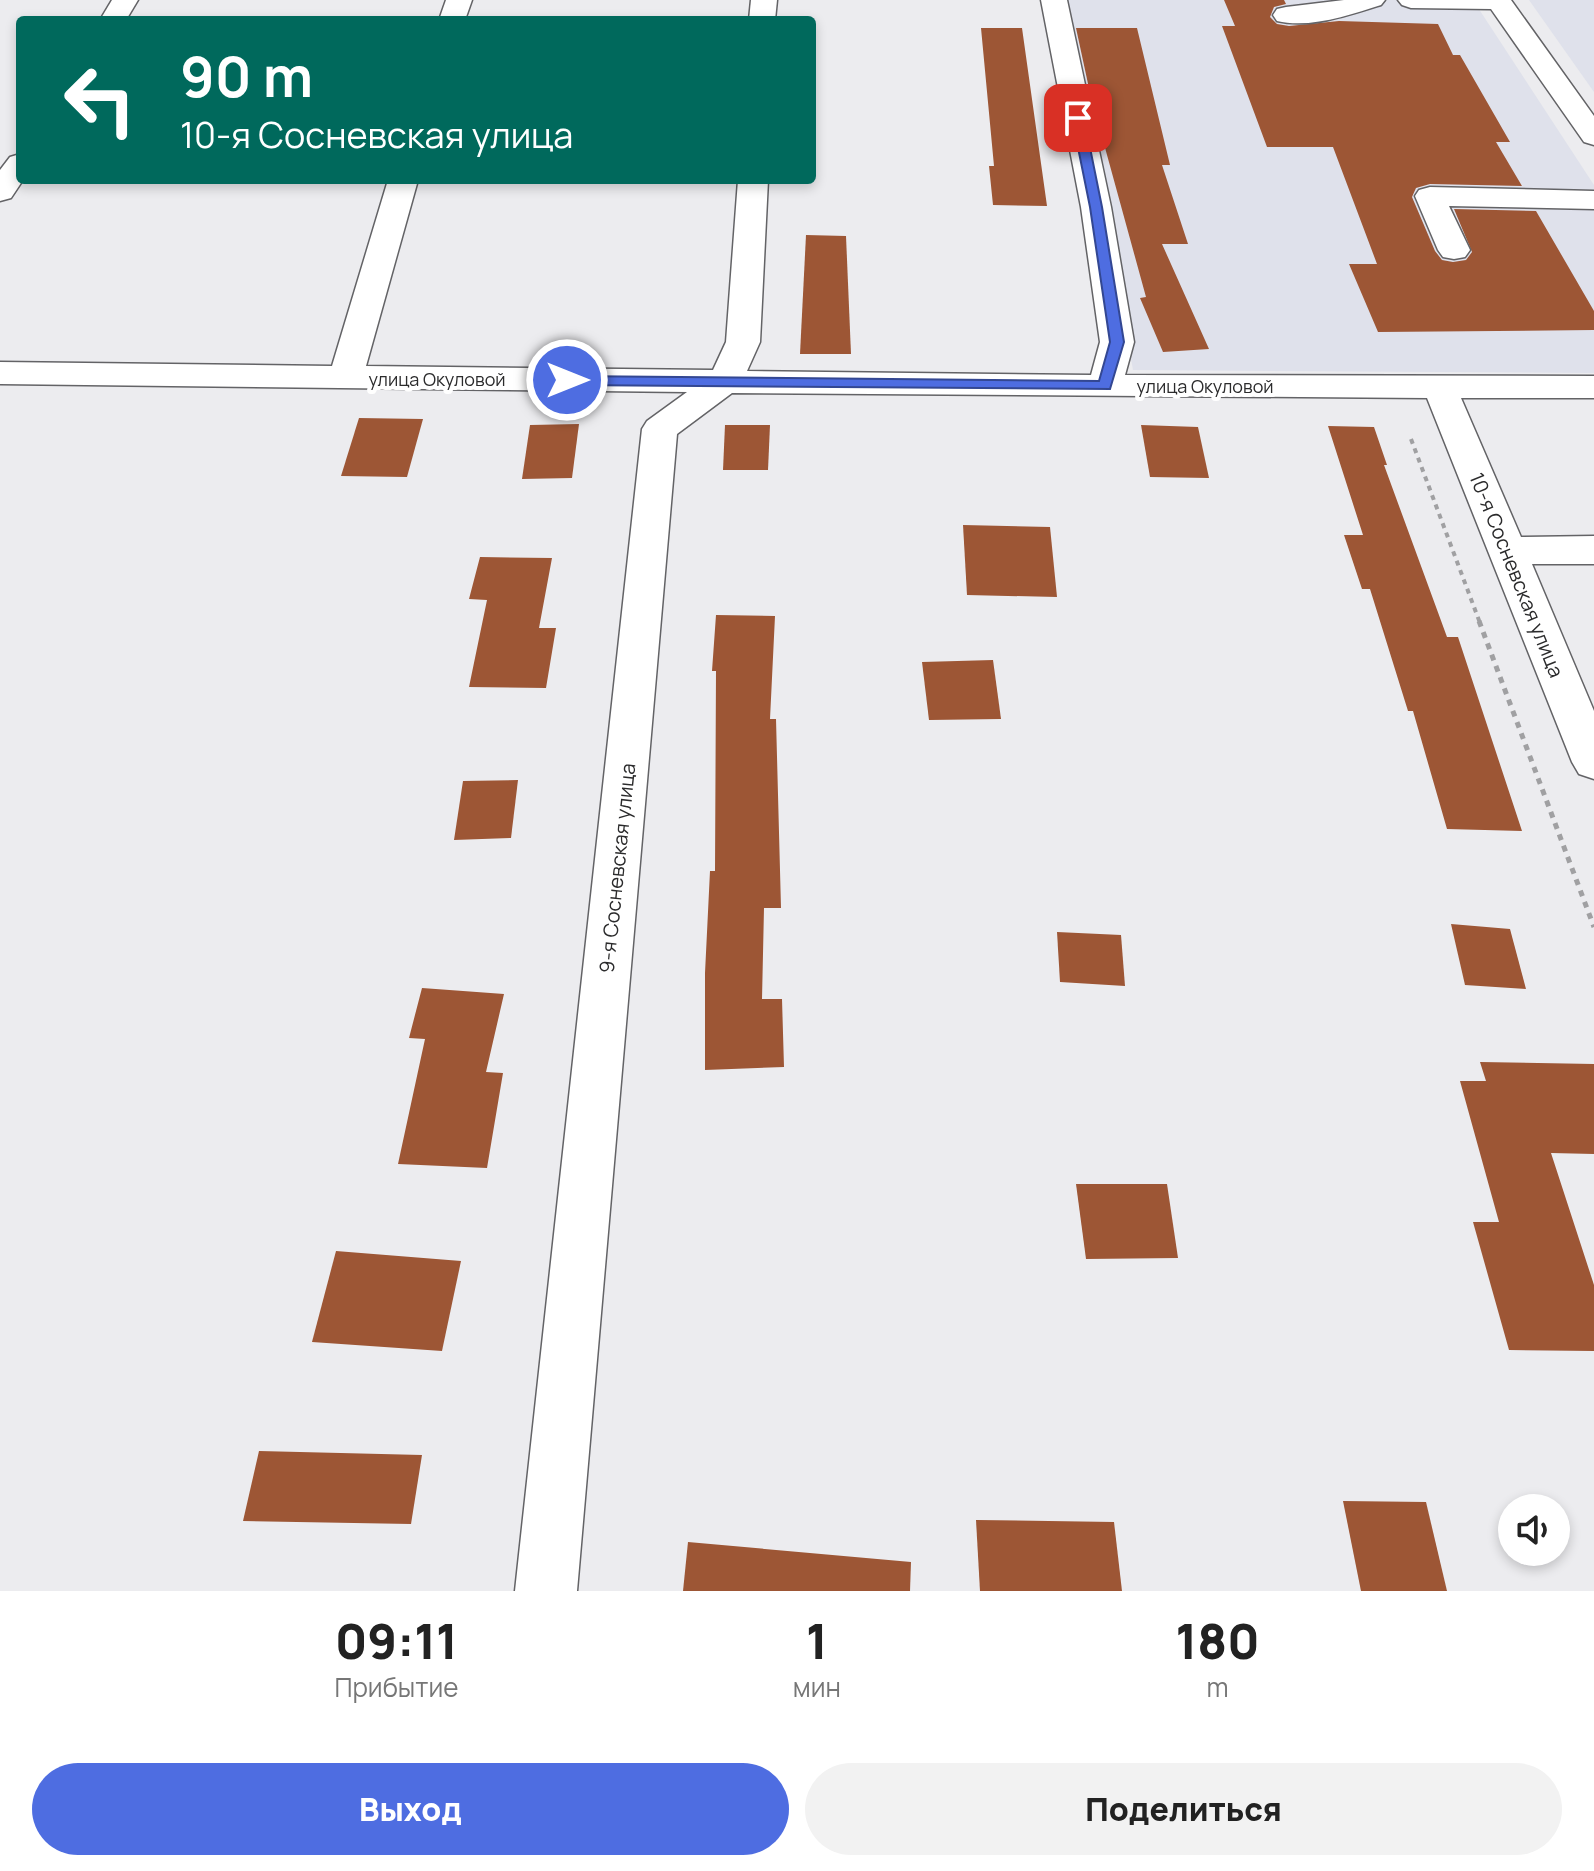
<!DOCTYPE html>
<html lang="ru">
<meta charset="utf-8">
<style>
body{margin:0;font-family:Manrope,sans-serif;background:#f2f2f2;color:#222;height:100vh;display:flex;flex-direction:column;font-size:30px;white-space:nowrap}
*{box-sizing:border-box;margin:0}
p{font-size:26px;color:#767676}
.icon{flex:none;width:44px;height:44px;fill:none;stroke:currentColor;stroke-width:2;stroke-linecap:round;stroke-linejoin:round}
.map{position:relative;height:1591px;overflow:hidden}
.details{display:flex;flex-direction:column;background:#fff;flex:1}
.details>*{flex:none}
.top-card{position:absolute;left:16px;top:16px;width:800px;height:168px;border-radius:8px;box-shadow:0 4px 12px #0003;background:#00695c;color:#fff;overflow:hidden}
.fabs{position:absolute;left:1498px;top:1494px;display:grid;gap:16px}
.fabs a{display:grid;place-items:center;width:72px;height:72px;border-radius:50%;background:#fff;box-shadow:0 4px 12px #0003;font-size:40px}
.pin{position:absolute;display:grid;place-items:center;width:68px;height:68px;color:#fff;margin:-34px;border-radius:16px;box-shadow:0 4px 12px #0006}
.me{position:absolute;width:88px;margin:-44px;rotate:90deg;stroke-linejoin:round;filter:drop-shadow(0 0 6px #0008)}
.turn{display:flex;align-items:center;gap:28px;height:168px;padding:0 32px;font-size:36px}
.turn .icon{width:104px;height:104px;stroke-width:2.5}
.turn b{display:block;font-size:56px;line-height:68px}
.eta{display:flex;justify-content:space-evenly;align-items:center;height:136px;text-align:center}
.eta b{font-size:48px;font-weight:800;line-height:56px}
.primary-button{display:flex;gap:16px;margin-top:auto;padding:16px 32px}
.primary-button a{flex:1;height:92px;border-radius:48px;background:#4e6de1;color:#fff;font-size:32px;font-weight:800;line-height:92px;text-align:center}
.primary-button a+a{background:#f2f2f2;color:#222}
.map>svg:first-child{display:block}
.built{fill:#dfe1eb}
.building{fill:#9d5635}
.lines{fill:none;stroke-linecap:round;stroke-linejoin:round}
.minor-casing{stroke:#636366;stroke-width:3}
.path-far1{stroke:#a0a0a2;stroke-width:4;stroke-dasharray:5 5;stroke-linecap:butt}
.path{stroke:#a0a0a2;stroke-width:5;stroke-dasharray:6 6;stroke-linecap:butt}
.minor{fill:#fff;fill-rule:evenodd}
.route{fill:#4e6de1;stroke:#334792;stroke-width:2}
.labels{text-anchor:middle;dominant-baseline:central;stroke-width:8;stroke-linejoin:round;paint-order:stroke}
.far-street-label{font-size:18px;fill:#2b2b2c;stroke:#fff}
.street-label{font-size:20px;fill:#2b2b2c;stroke:#fff}
</style>
<div class="map">
<svg width="1594" height="1591" viewBox="0 0 1594 1591">
<rect width="100%" height="100%" fill="#ececef"/>
<g class="built">
<path d="M1063,0H1473L1594,185V373L1133,370Z"/>
<path d="M1529,0H1594V92Z"/>
</g>
<g class="building">
<path d="M1224,0H1284L1286,4L1274,7L1270,17L1277,24L1289,26L1339,21L1438,24L1453,55H1460L1510,142H1496L1522,186L1430,184L1416,188L1412,197L1435,251L1442,260L1453,262L1466,260L1472,252L1454,209L1536,211L1594,311V330L1378,332L1349,264H1377L1333,147H1267L1222,26H1235Z"/>
<path d="M981,28H1022L1047,206L993,205L989,166H994Z"/>
<path d="M1076,28H1137L1170,165H1162L1188,244H1162L1209,349L1163,352L1140,298L1146,297L1090,93Z"/>
<path d="M806,235L846,236L851,354H800Z"/>
<path d="M359,418L423,419L407,477L341,476Z"/>
<path d="M579,424L572,478L522,479L530,425Z"/>
<path d="M725,425H770L768,470H723Z"/>
<path d="M1141,425L1198,427L1209,478L1150,477Z"/>
<path d="M1328,426L1374,427L1387,465H1384L1447,637H1458L1522,831L1447,829L1413,711H1408L1370,589H1362L1344,535H1363Z"/>
<path d="M963,525L1050,527L1057,597L967,595Z"/>
<path d="M480,557L552,558L539,628H556L546,688L469,687L487,600L469,599Z"/>
<path d="M716,615L775,616L770,719H776L781,908H764L762,999H782L784,1067L705,1070V973L710,871H715L716,671H712Z"/>
<path d="M993,660L1001,719L929,720L922,662Z"/>
<path d="M518,780L511,838L454,840L463,781Z"/>
<path d="M1451,924L1510,929L1526,989L1465,985Z"/>
<path d="M1057,932L1121,935L1125,986L1060,982Z"/>
<path d="M422,988L504,994L486,1072L503,1073L487,1168L398,1164L425,1039L409,1038Z"/>
<path d="M1480,1062L1594,1064V1154L1551,1153L1594,1285V1351L1509,1350L1473,1222H1499L1460,1081H1486Z"/>
<path d="M1076,1184H1167L1178,1258L1086,1259Z"/>
<path d="M336,1251L461,1261L442,1351L312,1342Z"/>
<path d="M259,1451L422,1455L411,1524L243,1521Z"/>
<path d="M1343,1501L1426,1502L1447,1591H1361Z"/>
<path d="M976,1520L1114,1522L1122,1591H980Z"/>
<path d="M688,1542L911,1562L910,1591H683Z"/>
</g>
<g class="lines">
<defs>
<g id="minor">
<path d="M112,0H138L126,20H100Z"/>
<path d="M446,0H472L465,20H439Z"/>
<path d="M751,0H777L775,20H749Z"/>
<path d="M1041,0H1067L1111,207L1134,342L1125,375L1594,376V398H1461L1521,537L1594,536V564H1532L1594,711V779L1579,774L1572,762L1427,398L732,393L677,434L577,1591H515L642,429L647,421L687,392L0,384V362L332,366L388,180H418L366,366L713,370L726,342L738,180H768L760,342L747,371L1091,375L1100,342L1081,207Z"/>
<path d="M1344,0H1385L1381,5C1350,15 1309,29 1277,21L1273,15L1277,9L1286,7Z"/>
<path d="M1398,0H1511L1594,116V145L1584,142L1491,9L1411,8L1402,5Z"/>
<path d="M20,154V180H23L11,198L0,201V170L10,157Z"/>
<path d="M1430,187L1594,191V209L1449,206L1470,250L1465,257L1454,259L1443,257L1438,250L1415,196L1419,190Z"/>
</g>
</defs>
<use href="#minor" class="minor-casing"/>
<path class="path-far1" d="M1411,439L1480,623"/>
<path class="path" d="M1479,621L1594,927"/>
<use href="#minor" class="minor"/>
</g>
<path class="route" d="M1078,114L1084,118L1102,207L1124,342L1110,389L567,385L560,380L567,376L1099,381L1110,342L1090,207L1072,118Z"/>
<g class="labels">
<g class="far-street-label">
<text x="437" y="379">улица Окуловой</text>
<text x="1205" y="386">улица Окуловой</text>
</g>
<g class="street-label">
<text transform="translate(1517 575) rotate(68)">10-я Сосневская улица</text>
<text transform="translate(617 868) rotate(-84)">9-я Сосневская улица</text>
</g>
</g>
</svg>
<div class="fabs">
<a><svg class="icon" aria-label="sound" viewBox="0 0 24 24"><path d="M4 9h4l5-4v14l-5-4H4zM17 9q2 3 0 6"/></svg></a>
</div>
<div class="pin" style="left:1078px;top:118px;background:#d93025"><svg class="icon" aria-label="arrive" viewBox="0 0 24 24"><path d="M6 21V4h12l-3 4 3 4H6"/></svg></div>
<svg class="me" style="left:567px;top:380px" viewBox="-20 -20 40 40"><circle r="17" fill="#4e6de1" stroke="#fff" stroke-width="3"/><path d="M0-11L8 9 0 5-8 9z" fill="#fff"/></svg>
<div class="top-card">
<div class="turn"><svg class="icon" aria-label="left" viewBox="0 0 24 24"><path d="M17 20v-9H6M10 6l-5 5 5 5"/></svg><div><b>90 m</b>10-я Сосневская улица</div></div>
</div>
</div>
<section class="details">
<div class="eta">
<div><b>09:11</b><p>Прибытие</p></div>
<div><b>1</b><p>мин</p></div>
<div><b>180</b><p>m</p></div>
</div>
<div class="primary-button"><a>Выход</a><a>Поделиться</a></div>
</section>
